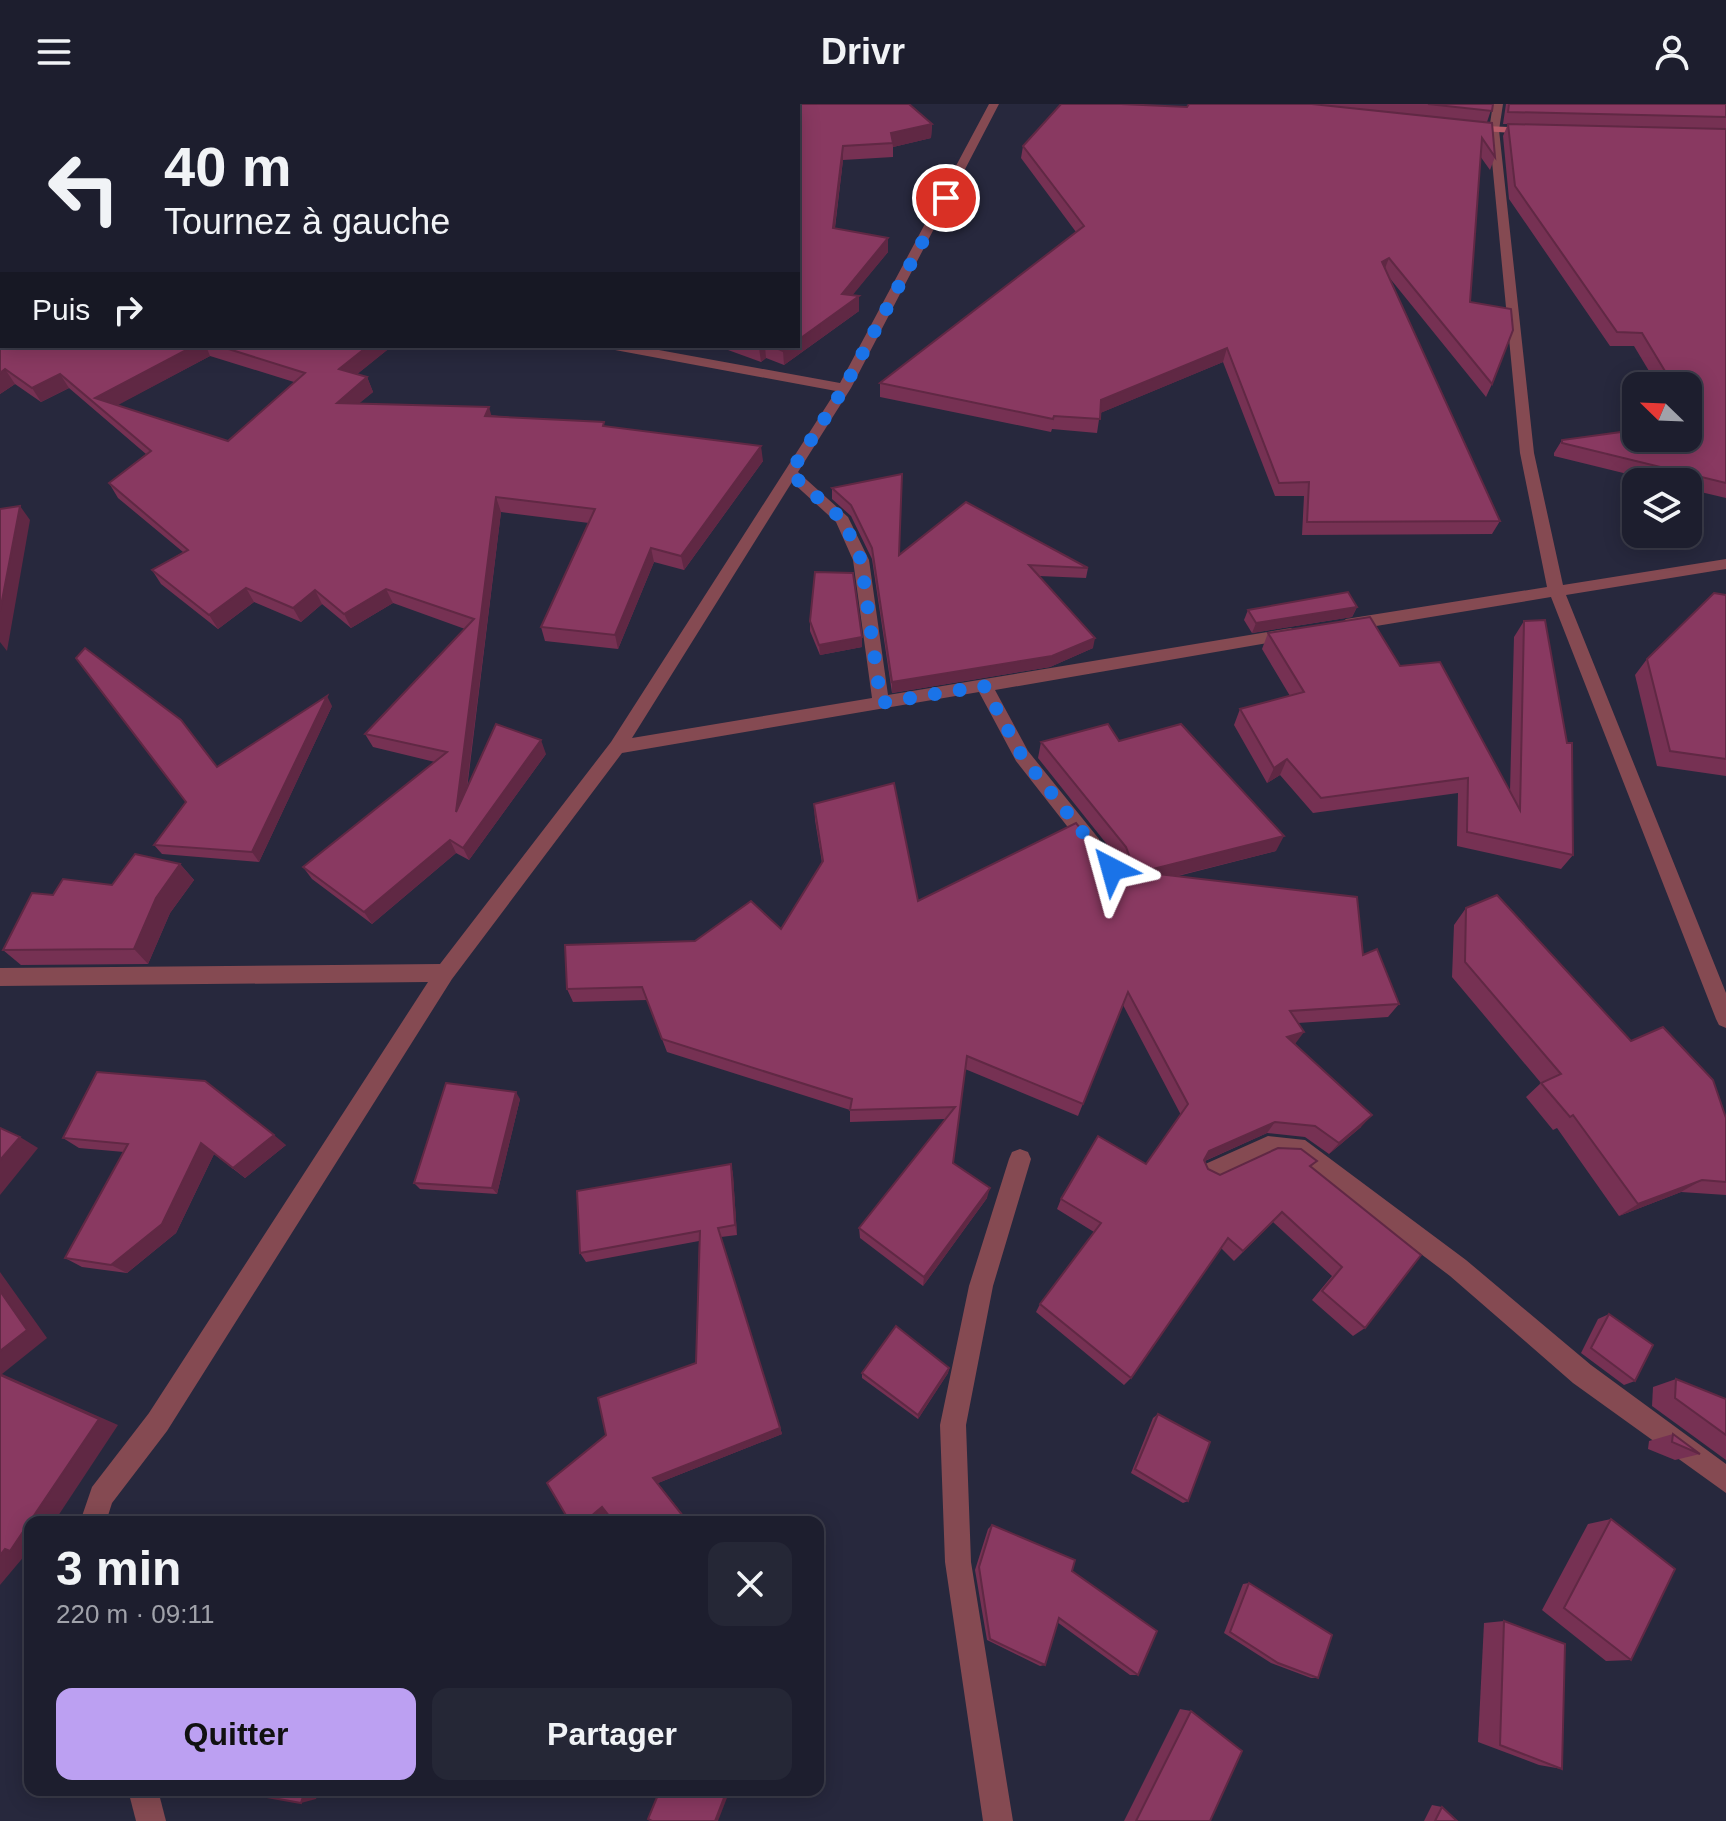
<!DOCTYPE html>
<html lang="fr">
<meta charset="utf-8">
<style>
body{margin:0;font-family:Arial,sans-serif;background:#252736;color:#f1f3f6;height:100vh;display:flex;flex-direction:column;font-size:30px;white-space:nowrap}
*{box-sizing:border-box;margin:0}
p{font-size:26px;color:#a0a2aa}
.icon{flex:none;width:44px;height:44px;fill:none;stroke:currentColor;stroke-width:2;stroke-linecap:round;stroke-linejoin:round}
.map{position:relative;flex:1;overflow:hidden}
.drawer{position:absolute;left:24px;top:1412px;width:800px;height:280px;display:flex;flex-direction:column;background:#1d1e2e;border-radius:16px;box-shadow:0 4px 20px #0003,0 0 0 2px #3b3c4a}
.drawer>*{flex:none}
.hud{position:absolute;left:0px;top:0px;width:800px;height:244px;box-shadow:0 4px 20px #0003,0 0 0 2px #3b3c4a;background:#1d1e2e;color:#f1f3f6;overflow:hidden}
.needle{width:52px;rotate:293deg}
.controls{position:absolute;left:1622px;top:268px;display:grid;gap:16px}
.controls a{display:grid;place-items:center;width:80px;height:80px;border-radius:16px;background:#1d1e2e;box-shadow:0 4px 20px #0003,0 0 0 2px #3b3c4a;font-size:40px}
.pin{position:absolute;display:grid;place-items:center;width:68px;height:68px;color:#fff;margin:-34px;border:4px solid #fff;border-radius:50%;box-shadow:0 2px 8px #0007}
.me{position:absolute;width:88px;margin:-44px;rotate:321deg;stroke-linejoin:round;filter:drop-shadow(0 0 6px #0008)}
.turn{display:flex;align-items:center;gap:28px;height:168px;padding:0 32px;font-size:36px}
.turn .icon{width:104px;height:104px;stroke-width:2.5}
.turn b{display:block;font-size:56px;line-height:68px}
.then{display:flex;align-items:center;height:76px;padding:0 32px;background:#0003;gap:16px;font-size:30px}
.round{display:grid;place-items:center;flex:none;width:84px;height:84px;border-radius:16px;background:#252736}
.summary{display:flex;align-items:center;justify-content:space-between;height:136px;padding:0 32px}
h1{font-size:48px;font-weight:600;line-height:60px}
.action{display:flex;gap:16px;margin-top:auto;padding:16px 32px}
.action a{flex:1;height:92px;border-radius:16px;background:#bca0f2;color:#111;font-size:32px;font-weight:600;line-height:92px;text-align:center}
.action a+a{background:#252736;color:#f1f3f6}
header{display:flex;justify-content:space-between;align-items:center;height:104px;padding:0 32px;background:#1d1e2e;font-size:36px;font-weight:600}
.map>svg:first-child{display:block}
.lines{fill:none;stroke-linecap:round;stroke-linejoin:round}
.street{fill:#854a52;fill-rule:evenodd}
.secondary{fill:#b75a68;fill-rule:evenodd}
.wall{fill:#763153;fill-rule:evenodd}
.shaded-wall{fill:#602844}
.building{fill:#893961;stroke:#602844;stroke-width:2}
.route{stroke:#1a73e8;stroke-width:14;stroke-dasharray:0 25.2}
</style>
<header><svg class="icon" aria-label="menu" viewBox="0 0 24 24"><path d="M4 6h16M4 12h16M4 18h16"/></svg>Drivr<svg class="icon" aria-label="person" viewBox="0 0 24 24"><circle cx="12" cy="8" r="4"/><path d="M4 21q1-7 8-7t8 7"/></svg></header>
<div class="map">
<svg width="1726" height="1717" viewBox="0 0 1726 1717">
<rect width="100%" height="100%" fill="#27283d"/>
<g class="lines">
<g class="street">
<path d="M989,0H999L851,284L798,368L848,413L869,456L888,591L1291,524L1299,530L1297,534L995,586L1028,647L1099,735L1101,740L1099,745H1085L1016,657L979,588L622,649L452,875L167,1327L112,1399L106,1418H80L92,1383L149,1309L428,878L0,882V864L440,860L611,638L836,287L615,246L608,242H637L840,279ZM792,378L836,418L853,456L872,594L632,634Z"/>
<path d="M1493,0H1503L1499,26L1534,349L1563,481L1726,455V465L1566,491L1726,889V924L1719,921L1716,915L1551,493L1346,527L1338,521L1346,515L1547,483L1520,349L1489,26Z"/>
<path d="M0,126L2,127V135L0,134Z"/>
<path d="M1268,1032L1305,1036L1466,1156L1591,1261L1726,1360V1389L1573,1279L1450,1172L1293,1053L1269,1052L1211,1079L1203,1075L1200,1068L1203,1061Z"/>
<path d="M1020,1045L1028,1048L1031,1055L993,1182L966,1321L971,1458L1013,1717H983L945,1458L940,1321L969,1182L1009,1055L1012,1048Z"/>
<path d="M128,1686H158L166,1717H136Z"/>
</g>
<path class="secondary" d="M1461,21L1532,24L1537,27L1532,30L1465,26L1460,23Z"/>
</g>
<g class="wall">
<path d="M0,0L932,20L931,34L893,43V53L843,56L835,124L888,134V148L852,191L859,192V207L784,261L766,254L761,258L717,242H798L2,2V125H0Z"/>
<path d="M1189,0H1493L1487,18L1495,53L1490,66L1480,52L1470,198L1492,280L1486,293L1388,172L1500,417L1492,430L1302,431L1304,392H1275L1223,258L1100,309L1097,329L1052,325L1051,328L880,293V279L1076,128L1021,54L1023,42L1187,3Z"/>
<path d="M1506,0H1726V394L1688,385V378H1660L1554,352V349L1562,336L1688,334V282H1658L1634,242H1610L1509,95L1503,32L1508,20H1503Z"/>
<path d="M0,195L2,242H392L357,270L367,273L373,288L359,299L605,322L763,357L684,466L654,458L618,545L545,537L541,523L589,419L501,408L467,685L546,650L469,756L456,749L372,820L312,775L303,763L435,658L373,643L365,630L465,525L393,499L351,524L322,500L301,518L254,498L218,525L161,480L152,466L183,448L118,394L109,379L146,350L69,284L41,298L15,280L0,290ZM210,252L294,278L228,337L117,301Z"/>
<path d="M640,242H676L674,246Z"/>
<path d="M902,370L899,450L1088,464L1086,474L1039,472L1093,544L1050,563L892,589L872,455L851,412L832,395V384Z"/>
<path d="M1726,491V672L1657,662L1635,571L1647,555Z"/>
<path d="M1357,503L1352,513L1252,529L1244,516L1248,506Z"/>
<path d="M810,517L862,533V543L820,551L810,527Z"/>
<path d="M1524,517L1573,751L1561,765L1457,742L1458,689L1313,709L1280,671L1267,679L1234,621L1240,605L1290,592L1262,545L1268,529L1400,562L1510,687L1514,533Z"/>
<path d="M332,602L259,758L162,750L154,741Z"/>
<path d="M1119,637L1276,747L1178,772L1363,851L1399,900L1388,913L1298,919L1295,940L1361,1023L1329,1050L1305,1033L1267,1029L1205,1057L1208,1065L1220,1071L1317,1057L1311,1063L1365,1224L1353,1232L1312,1196L1332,1172L1273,1118L1234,1157L1221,1144L1131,1274L1124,1281L1036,1208L1040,1200L1094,1128L1057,1105L1061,1095L1146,1060L1181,1011L1123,901L1078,1012L965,965L953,1059L987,1094L923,1182L860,1134L859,1124L945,1015L850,1018V1006L667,948L647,896L573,898L567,885L695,837L781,825L822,759L815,716L814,700L918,797L1107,757L1119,760L1121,758L1038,654L1041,638Z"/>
<path d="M180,760L194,776L170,809L148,860L21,861L3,846L53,791L112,781Z"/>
<path d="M1466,804L1726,1014V1091L1681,1088L1619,1112L1557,1024L1553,1026L1526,993L1541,979L1452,873L1454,821Z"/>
<path d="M520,995L497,1090L420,1085L414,1079Z"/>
<path d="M63,1034L286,1041L245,1074L214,1050L176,1129L127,1169L82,1163L65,1154L124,1048L79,1044Z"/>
<path d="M731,1060L733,1071L737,1131L721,1133L782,1330L658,1379L607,1409L595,1418H570L696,1259L699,1137L586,1158L580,1149Z"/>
<path d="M1609,1210L1635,1277L1624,1281L1581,1249L1598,1215Z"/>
<path d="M949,1264L948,1269L918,1315L862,1274V1269Z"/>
<path d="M1676,1275L1726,1295V1356L1652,1302L1653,1283Z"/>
<path d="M1158,1310L1188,1397L1183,1399L1131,1369L1153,1314Z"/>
<path d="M1673,1330L1700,1350L1675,1356L1648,1345L1649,1337Z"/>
<path d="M1611,1415L1631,1556L1606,1557L1542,1506L1588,1420Z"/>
<path d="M992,1421L1072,1467L1138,1571H1130L1057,1518L1045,1561L1040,1562L987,1536L975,1466L988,1425Z"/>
<path d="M1249,1479L1318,1574H1311L1271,1559L1224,1529L1243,1480Z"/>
<path d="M1504,1517L1562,1665L1539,1661L1478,1638L1484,1519Z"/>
<path d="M1180,1605L1191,1607L1210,1717H1124Z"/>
<path d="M1432,1701L1442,1703L1457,1717H1424Z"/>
</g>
<g class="shaded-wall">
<path d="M932,20L931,34L893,43L891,29Z"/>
<path d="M843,42V56L833,138V124Z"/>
<path d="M888,134V148L842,204V190Z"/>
<path d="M1389,154L1384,167L1382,158Z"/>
<path d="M859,192V207L784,261L783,247L789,242H798V236Z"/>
<path d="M194,242H206L210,252L105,308L95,294Z"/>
<path d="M368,242H392L345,280L339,265Z"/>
<path d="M762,242H765L766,254L761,258L759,244Z"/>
<path d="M1227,244L1223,258L1098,310L1101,296Z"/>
<path d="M5,265L15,280L0,290V269Z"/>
<path d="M60,270L69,284L41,298L32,284Z"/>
<path d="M367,273L373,288L343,313L337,299Z"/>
<path d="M489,303L493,317L485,312Z"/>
<path d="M761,342L763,357L684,466L681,452Z"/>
<path d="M496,393L501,408L462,721L456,708Z"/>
<path d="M20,402L30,416L7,547L0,538V507Z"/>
<path d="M651,444L654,458L618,545L615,531Z"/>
<path d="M246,484L254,498L218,525L209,511Z"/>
<path d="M386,485L393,499L351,524L344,510Z"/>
<path d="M315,486L322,500L301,518L293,504Z"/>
<path d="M1357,503L1352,513L1252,529L1256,519Z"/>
<path d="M862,533V543L820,551L819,541Z"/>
<path d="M1095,534L1093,544L1050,563L892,589V578Z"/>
<path d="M327,592L332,602L259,758L252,748Z"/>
<path d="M541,636L546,650L469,756L463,744Z"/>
<path d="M1287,655L1280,671L1267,679L1274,664Z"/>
<path d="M1284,732L1276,747L1136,782L1141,768Z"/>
<path d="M450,736L456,749L372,820L364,808Z"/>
<path d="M180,760L194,776L170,809L148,860L134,845L156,794Z"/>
<path d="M1304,928L1295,940L1287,933Z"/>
<path d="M516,988L520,995L497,1090L492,1084Z"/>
<path d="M1372,1011L1361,1023L1329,1050L1339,1039Z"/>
<path d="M1275,1018L1267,1029L1202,1058L1209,1047Z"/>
<path d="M274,1031L286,1041L245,1074L233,1064Z"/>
<path d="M20,1033L38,1044L0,1091V1056Z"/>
<path d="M201,1039L214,1050L176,1129L127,1169L111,1161Z"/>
<path d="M731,1060L733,1071L737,1131L735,1121Z"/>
<path d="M1702,1076L1681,1088L1619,1112L1638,1100Z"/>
<path d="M990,1084L987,1094L923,1182L924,1173Z"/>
<path d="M718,1124L782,1330L658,1379L689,1418H684L653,1374L780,1324Z"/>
<path d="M0,1168L47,1234L2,1270L118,1321L54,1418H30V1450H26L0,1481Z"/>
<path d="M949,1264L948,1269L918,1315V1311Z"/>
<path d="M602,1403L609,1407L595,1418H584Z"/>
<path d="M305,1686H320L316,1695L301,1699Z"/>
<path d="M727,1686H730L718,1717H715Z"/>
</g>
<g class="building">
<path d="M0,0H909L932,20L891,29L893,39L843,42L833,124L888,134L842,190L859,192L798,236V2H2V113L0,112Z"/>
<path d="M1061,0H1121L1187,3L1189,0H1312L1492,19L1495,53L1482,34L1470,198L1511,205L1513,226L1492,280L1389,154L1382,158L1500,417L1307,418L1309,378L1279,379L1227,244L1101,296L1100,315L1054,312L1053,315L880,279L1084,122L1023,42Z"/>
<path d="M1428,0H1493L1492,7Z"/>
<path d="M1509,0H1726V13L1508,8Z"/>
<path d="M1508,20L1726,25V379L1562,339V336L1636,326V334H1688V319L1696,318L1688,304V282H1674L1642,229L1617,228L1515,82Z"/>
<path d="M2,194V242H194L95,294L228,337L305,269L219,242H368L339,265L367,273L337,299L489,303L485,312L604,318L603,322L761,342L681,452L651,444L615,531L541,523L595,405L496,393L456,708L496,620L541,636L463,744L450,736L364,808L303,763L447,648L365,630L474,515L386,485L344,510L315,486L293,504L246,484L209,511L152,466L188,446L109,379L151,347L60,270L32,284L5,265L0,269V195Z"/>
<path d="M772,242H789L783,247Z"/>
<path d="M902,370L899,451L966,398L1088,464L1029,461L1095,534L1052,552L892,578L872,444L851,401L832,384Z"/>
<path d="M20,402L0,507V405Z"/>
<path d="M815,468L853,469L862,533L819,541L810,517Z"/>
<path d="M1348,488L1357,503L1256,519L1248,506Z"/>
<path d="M1714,489L1726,491V655L1670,647L1647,555Z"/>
<path d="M1370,513L1400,562L1440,558L1520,706L1524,517L1545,516L1567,639H1572L1573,751L1467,728L1468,674L1321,694L1287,655L1274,664L1240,605L1304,588L1268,529Z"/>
<path d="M85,544L181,616L217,663L327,592L252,748L154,741L186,698L76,554Z"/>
<path d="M1108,620L1119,637L1181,620L1284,732L1141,768L1357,793L1363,851L1377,845L1399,900L1290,907L1304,928L1287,933L1372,1011L1339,1039L1315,1022L1275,1018L1209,1047L1204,1056L1208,1065L1220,1071L1278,1044L1301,1045L1317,1057L1310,1062L1421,1151L1365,1224L1322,1187L1342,1163L1282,1108L1243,1147L1228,1134L1131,1274L1040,1200L1101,1119L1061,1095L1098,1032L1146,1060L1188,1000L1128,888L1083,1000L967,952L953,1059L990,1084L924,1173L859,1124L955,1003L850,1006L852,995L662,935L642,883L567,885L565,841L695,837L751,797L781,825L823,757L814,700L894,679L918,797L1076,719L1107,757L1119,760L1129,751L1126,743L1041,638Z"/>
<path d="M135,750L180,760L156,794L134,845L3,846L32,789L53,791L63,775L112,781Z"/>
<path d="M1497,791L1631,937L1663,923L1713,976L1726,1014V1078L1702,1076L1638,1100L1573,1011L1570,1013L1541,979L1561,970L1465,858L1466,804Z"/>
<path d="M97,968L205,977L274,1031L233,1064L201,1039L162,1120L111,1161L65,1154L128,1040L63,1034Z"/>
<path d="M446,979L516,988L492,1084L414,1079Z"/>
<path d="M0,1024L20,1033L0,1056Z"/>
<path d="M731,1060L735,1121L718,1124L780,1324L653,1374L686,1416L684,1418H614L602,1403L584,1418H570L547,1379L606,1331L598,1294L696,1259L700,1127L580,1149L577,1087Z"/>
<path d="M0,1187L27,1226L0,1247Z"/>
<path d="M1609,1210L1653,1241L1635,1277L1591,1244Z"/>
<path d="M896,1222L949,1264L918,1311L862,1269Z"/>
<path d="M0,1271L99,1315L10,1447L5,1445L0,1451Z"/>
<path d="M1676,1275L1726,1295V1331L1675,1294Z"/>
<path d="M1158,1310L1210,1338L1188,1397L1135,1365Z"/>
<path d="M1673,1330L1700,1350L1672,1338Z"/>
<path d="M1611,1415L1675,1465L1631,1556L1564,1504Z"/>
<path d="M992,1421L1075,1456L1072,1467L1157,1527L1138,1571L1059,1514L1045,1561L990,1535L979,1463Z"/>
<path d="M1249,1479L1332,1531L1318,1574L1278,1559L1230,1528Z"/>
<path d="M1504,1517L1565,1540L1562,1665L1500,1641Z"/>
<path d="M1191,1607L1242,1647L1210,1717H1136Z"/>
<path d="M228,1686H305L301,1699Z"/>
<path d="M660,1686H727L715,1717H652L648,1715Z"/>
<path d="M1442,1703L1457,1717H1435Z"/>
</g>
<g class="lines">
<path class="route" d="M946,94L844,284L790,369L843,416L861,456L881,599L984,582L1022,652L1112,765"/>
</g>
</svg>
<div class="controls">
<a><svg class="needle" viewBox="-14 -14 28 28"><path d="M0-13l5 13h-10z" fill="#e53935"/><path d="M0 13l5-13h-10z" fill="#a0a2aa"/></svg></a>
<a><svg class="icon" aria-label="layers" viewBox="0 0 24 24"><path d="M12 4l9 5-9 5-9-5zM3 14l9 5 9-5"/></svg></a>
</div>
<div class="pin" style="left:946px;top:94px;background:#d93025"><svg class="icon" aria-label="arrive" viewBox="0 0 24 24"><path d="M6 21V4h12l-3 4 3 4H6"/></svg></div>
<svg class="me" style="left:1112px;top:765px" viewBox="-20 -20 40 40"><path d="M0-17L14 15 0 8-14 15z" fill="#1a73e8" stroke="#fff" stroke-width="4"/></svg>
<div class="hud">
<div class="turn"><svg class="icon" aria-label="left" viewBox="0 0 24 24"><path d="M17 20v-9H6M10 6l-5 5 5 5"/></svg><div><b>40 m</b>Tournez à gauche</div></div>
<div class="then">Puis<svg class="icon" aria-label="right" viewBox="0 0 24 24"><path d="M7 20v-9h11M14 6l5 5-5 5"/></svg></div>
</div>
<section class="drawer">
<div class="summary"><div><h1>3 min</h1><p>220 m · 09:11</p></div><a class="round"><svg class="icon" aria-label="close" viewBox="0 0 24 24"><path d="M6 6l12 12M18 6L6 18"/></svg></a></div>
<div class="action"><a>Quitter</a><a>Partager</a></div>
</section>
</div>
